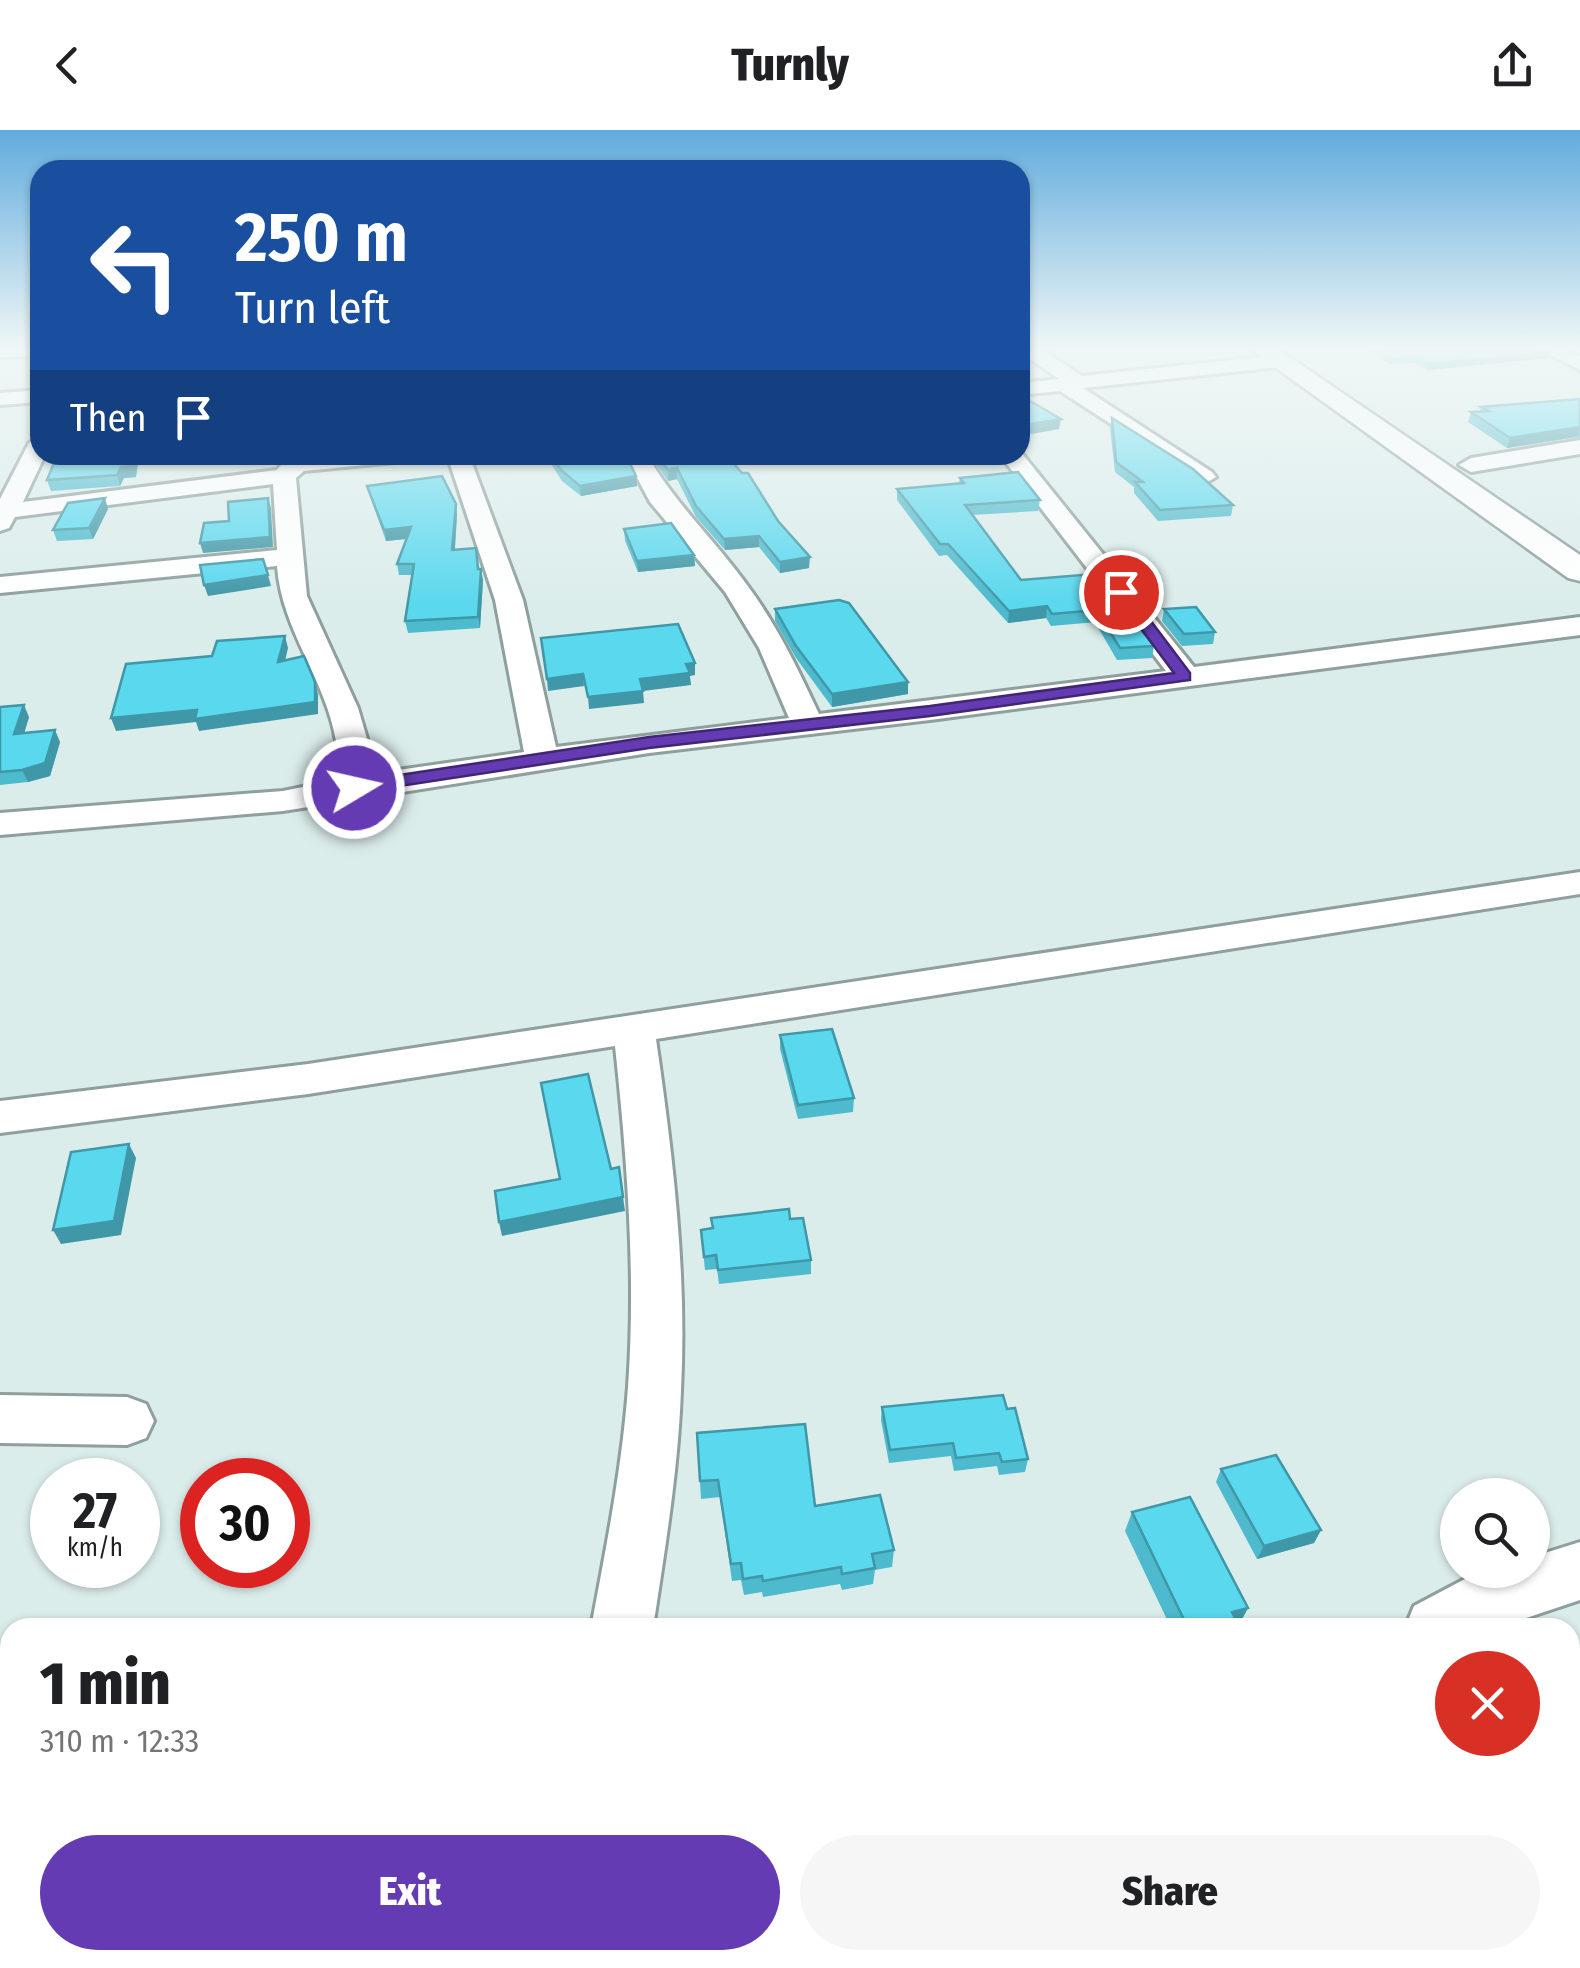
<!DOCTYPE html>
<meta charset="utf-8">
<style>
body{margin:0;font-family:"Fira Sans Condensed",sans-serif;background:#f6f6f6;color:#202124;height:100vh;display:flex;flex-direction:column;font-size:38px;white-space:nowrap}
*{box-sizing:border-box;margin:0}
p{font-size:32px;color:#757577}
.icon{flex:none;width:55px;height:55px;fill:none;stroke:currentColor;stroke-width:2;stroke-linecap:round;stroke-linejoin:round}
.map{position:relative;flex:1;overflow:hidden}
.sheet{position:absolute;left:0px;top:1488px;width:1580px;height:352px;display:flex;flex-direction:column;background:#fff;border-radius:30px 30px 0 0;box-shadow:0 2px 8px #0004}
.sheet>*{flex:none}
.hud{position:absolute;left:30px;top:30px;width:1000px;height:305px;border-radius:30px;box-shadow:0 2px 8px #0004;background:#1a4fa0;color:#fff;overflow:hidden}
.controls{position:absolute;left:1440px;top:1348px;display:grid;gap:20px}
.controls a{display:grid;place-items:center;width:110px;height:110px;border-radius:50%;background:#fff;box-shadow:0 2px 8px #0004;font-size:50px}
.speed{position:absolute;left:30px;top:1328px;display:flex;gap:20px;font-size:50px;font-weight:700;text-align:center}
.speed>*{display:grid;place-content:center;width:130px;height:130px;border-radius:50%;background:#fff;box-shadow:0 2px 8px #0004;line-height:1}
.speed small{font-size:25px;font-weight:400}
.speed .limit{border:15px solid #d22;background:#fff;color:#111}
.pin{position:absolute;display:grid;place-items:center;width:85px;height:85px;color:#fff;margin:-42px;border:5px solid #fff;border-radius:50%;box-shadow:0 2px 10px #0007}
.me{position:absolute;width:110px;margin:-55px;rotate:81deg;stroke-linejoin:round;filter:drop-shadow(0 0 8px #0008)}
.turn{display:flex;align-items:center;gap:35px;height:210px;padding:0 40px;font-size:45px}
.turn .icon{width:130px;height:130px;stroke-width:2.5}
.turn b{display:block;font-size:70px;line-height:85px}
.then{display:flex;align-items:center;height:95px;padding:0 40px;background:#0003;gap:20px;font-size:38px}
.round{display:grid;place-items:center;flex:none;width:105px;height:105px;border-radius:52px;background:#f6f6f6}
.head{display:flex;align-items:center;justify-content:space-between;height:170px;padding:0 40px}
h1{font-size:60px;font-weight:800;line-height:75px}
.action{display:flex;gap:20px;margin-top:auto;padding:20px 40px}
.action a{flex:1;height:115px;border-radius:60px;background:#643bb2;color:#fff;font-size:40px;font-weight:800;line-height:115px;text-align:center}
.action a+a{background:#f6f6f6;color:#202124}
header{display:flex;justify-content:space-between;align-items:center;height:130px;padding:0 40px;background:#fff;font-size:45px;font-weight:800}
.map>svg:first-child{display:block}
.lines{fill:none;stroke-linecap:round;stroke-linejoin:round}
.minor-casing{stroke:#8e9f9d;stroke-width:6}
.highway-casing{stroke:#8e9f9d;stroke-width:5}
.minor{fill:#fff;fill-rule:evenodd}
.highway{fill:#fff;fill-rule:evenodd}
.wall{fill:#4dbacd}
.shaded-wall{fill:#3f97a7}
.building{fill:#5ad8ee;stroke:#3f97a7;stroke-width:2.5}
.route{fill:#643bb2;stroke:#412674;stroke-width:2.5}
</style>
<header><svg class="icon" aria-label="back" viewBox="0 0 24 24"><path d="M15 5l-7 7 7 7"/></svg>Turnly<svg class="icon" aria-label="share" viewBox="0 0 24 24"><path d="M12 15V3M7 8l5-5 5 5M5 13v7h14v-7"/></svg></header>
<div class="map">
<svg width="1580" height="1838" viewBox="0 0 1580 1838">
<rect width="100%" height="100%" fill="#dbedeb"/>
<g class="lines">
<defs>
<g id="minor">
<path d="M0,217H40V226L0,227Z"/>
<path d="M1020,217H1038L1082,246L1279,225L1289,231L1279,237L1083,258L1212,342L1216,347L1204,354L1060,261L1020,265V253L1059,249L1020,222Z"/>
<path d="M1535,217H1560L1580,226V240Z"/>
<path d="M40,260V272L0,275V263Z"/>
<path d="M40,306V325H45L23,372L277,340L289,325H407L396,332L304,341L296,348L307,466L358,578L368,612L370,644L524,622L495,470L447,325H469L523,470L556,617L789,588L759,518L725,462L650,372L625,325H647C676,375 714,409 747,455C777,495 798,539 819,584L1166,541L1000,325H1020V321L1194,537L1580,487V505L930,590L649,623L283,681L0,705V683L283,661L337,650C337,638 338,624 336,611C326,550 281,499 277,436L0,463V447L277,420L273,354L15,387L9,398L0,401V369L29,313Z"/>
<path d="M1580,310V324L1471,342L1459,335L1471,328Z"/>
<path d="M1580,742V764L656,909C673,1026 687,1144 681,1261C678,1341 665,1419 653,1498H591C606,1418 622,1338 628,1257C636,1143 627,1029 615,916L308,964L0,1003V971L308,934Z"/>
<path d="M0,1265L127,1267L146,1274L154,1291L146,1308L127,1315L0,1313Z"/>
<path d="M1580,1412V1470L1496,1498H1405L1414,1476L1463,1450L1488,1440H1532V1427Z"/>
<path d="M513,1830H585L583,1838H511Z"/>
<path d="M769,1830H853L850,1838H766Z"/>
</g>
<path id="highway" d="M1247,217H1275L1580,425V451L1568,448Z"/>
</defs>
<use href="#minor" class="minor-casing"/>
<use href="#highway" class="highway-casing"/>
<use href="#minor" class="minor"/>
<use href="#highway" class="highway"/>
</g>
<g class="wall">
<path d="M1363,217H1540L1548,228L1427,240L1414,233L1389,234Z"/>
<path d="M1580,269V307L1507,318L1468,292L1471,282H1479L1481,277Z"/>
<path d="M1112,288L1233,375L1231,386L1158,391L1134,363V357L1115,342L1110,298Z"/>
<path d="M57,325H139L136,347L124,348L120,356L51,361L47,350Z"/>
<path d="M547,325H626L636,346L637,356L581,366L562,351L547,328Z"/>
<path d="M650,325H726L778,391L809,438L780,443L759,417L725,420L696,387L677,349L668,351Z"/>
<path d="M960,348L1040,370L1038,381L972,385L1021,450L1120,478V481L1154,516L1152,528L1117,530L1096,494L1097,492L1051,496L1046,488L1008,493L947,425L939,426L897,370V359L959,353Z"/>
<path d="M367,356L457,384L455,419L478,439L483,450L480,498L408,503L405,491L412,445H399L397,434L407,409L386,411L370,366Z"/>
<path d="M108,379L93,409L57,411L53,400Z"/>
<path d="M624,399L694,425L695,436L638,442L625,411Z"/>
<path d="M775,479L908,564L832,577L796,528L775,491Z"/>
<path d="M1164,479L1215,502L1213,514L1182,516L1162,491Z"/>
<path d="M0,577L29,587L24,603L60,612L50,646L28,652L0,655Z"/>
<path d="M780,905L854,968L853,982L798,989L780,919Z"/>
<path d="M790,1089L811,1130V1144L719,1154L717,1139L705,1140L701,1100Z"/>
<path d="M882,1277L1007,1279L1028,1329L1025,1342L999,1345L997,1336L954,1341L951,1326L889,1333L881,1290Z"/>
<path d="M697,1303L815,1376L894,1420L892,1437L875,1440L873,1454L842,1460L840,1454L763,1467L762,1462L744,1465L741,1450L732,1451L720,1367L701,1369Z"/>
<path d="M1221,1339L1321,1400L1314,1413L1257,1429L1216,1352Z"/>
<path d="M1132,1382L1248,1478L1239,1495L1240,1498H1171L1125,1401Z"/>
<path d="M1580,1564V1812L1570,1796V1567Z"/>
</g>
<g class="shaded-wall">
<path d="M1550,222L1548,228L1427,240L1428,234Z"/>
<path d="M1061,289L1059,299L1020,306V296Z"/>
<path d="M1580,297L1579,306L1507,318L1510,308Z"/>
<path d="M134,325H139L136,347L124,348L120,356L117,345L121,337Z"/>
<path d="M677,338V349L668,351V340Z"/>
<path d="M636,346L637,356L581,366L580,356Z"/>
<path d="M105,368L108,379L93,409L89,398Z"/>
<path d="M268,368L271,378L273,417L203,423L200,413Z"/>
<path d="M456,374L457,384L454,430L452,420Z"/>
<path d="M411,397L413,408L386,411L384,400Z"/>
<path d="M759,406V417L725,420L724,409Z"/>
<path d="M694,425L695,436L638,442L637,431Z"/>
<path d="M810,427L809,438L780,443V432Z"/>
<path d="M481,439L483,450L480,498L478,487Z"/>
<path d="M268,445L271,456L208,466L204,455Z"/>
<path d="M1047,476L1046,488L1008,493L1009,481Z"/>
<path d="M285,506L288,518L282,544L278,532Z"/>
<path d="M695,533V545L690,546L691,555L643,561L644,573L589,579L588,567L686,534Z"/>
<path d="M583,544L584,556L548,561L547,549Z"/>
<path d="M315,552L318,564V584L199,601L196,592L116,601L111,588Z"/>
<path d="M908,552V564L832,577V564Z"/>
<path d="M24,575L29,587L20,617L14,604Z"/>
<path d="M55,600L60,612L50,646L28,652L22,640Z"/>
<path d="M129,1014L136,1028L121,1105L61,1114L53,1100Z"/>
<path d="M623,1067L625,1081L502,1106L499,1092Z"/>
<path d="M1321,1400L1314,1413L1257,1429L1264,1416Z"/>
<path d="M1248,1478L1238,1496L1232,1482Z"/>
<path d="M71,1830H94L90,1838H67Z"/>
<path d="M285,1830H302L299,1838H282Z"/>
</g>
<g class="building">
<path d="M1374,217H1540L1550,222L1428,234L1416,227L1391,229Z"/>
<path d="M1580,269V297L1510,308L1471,282L1489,281L1481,277Z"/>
<path d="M1030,271L1061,289L1020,296V272Z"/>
<path d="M1112,288L1193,339L1233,375L1160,380L1135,352H1143L1116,332Z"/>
<path d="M57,325H134L133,336L121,337L117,345L47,350Z"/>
<path d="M550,325H626L636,346L580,356L561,340Z"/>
<path d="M656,325H726L742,343H748L778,391L810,427L780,432L759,406L724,409L696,376L677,338L668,340Z"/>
<path d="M1018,342L1040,370L965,375L1021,450L1094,444L1120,478L1052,484L1047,476L1009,481L948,414H940L897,359L964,353L960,348Z"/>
<path d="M442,346L456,374L452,420L476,418L478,439H481L478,487L405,491L414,434H397L411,397L384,400L367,356Z"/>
<path d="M105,368L89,398L53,400L68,373Z"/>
<path d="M268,368L270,407L200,413L204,393L229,391L228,372Z"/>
<path d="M671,393L694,425L637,431L624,399Z"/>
<path d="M263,429L268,445L204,455L200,435Z"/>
<path d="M839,470L849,473L908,552L832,564L796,516L775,479Z"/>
<path d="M1196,477L1215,502L1184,504L1164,479Z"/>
<path d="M1126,481L1154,516L1120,518L1098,483Z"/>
<path d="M678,494L695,533L686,534L690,543L640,549L643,561L588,567L583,544L547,549L541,508Z"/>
<path d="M285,506L278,532L304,526L315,552V572L195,589L197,580L111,588L126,534L212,526L217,511Z"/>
<path d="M24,575L14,604L55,600L45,633L22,640L0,642V577Z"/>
<path d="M832,899L854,968L798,975L780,905Z"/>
<path d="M588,944L611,1039L619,1037L623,1067L499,1092L495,1061L560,1049L541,953Z"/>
<path d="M129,1014L114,1091L53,1100L71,1022Z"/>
<path d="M789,1079L790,1089L803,1088L811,1130L718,1140L716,1125L704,1127L701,1100L713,1098L711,1088Z"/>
<path d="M1003,1265L1007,1279L1015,1278L1028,1329L1002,1332L999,1323L956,1328L953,1313L890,1320L882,1277Z"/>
<path d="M805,1294L815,1376L880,1365L894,1420L872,1424L875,1438L842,1444L841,1437L763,1451L762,1446L743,1449L741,1433L731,1434L718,1350L700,1351L697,1303Z"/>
<path d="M1276,1325L1321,1400L1264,1416L1221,1339Z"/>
<path d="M1190,1367L1248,1478L1232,1482L1240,1498H1188L1132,1382Z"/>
<path d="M1580,1564V1755L1570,1739V1567Z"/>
<path d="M10,1792V1830H71L67,1838H0V1812Z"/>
<path d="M183,1830H285L282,1838H180Z"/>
</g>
<linearGradient id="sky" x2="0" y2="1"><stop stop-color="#61abdd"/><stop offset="0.46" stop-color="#eff7f6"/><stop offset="1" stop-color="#eff7f6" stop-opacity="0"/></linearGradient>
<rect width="1580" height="474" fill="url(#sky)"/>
<path class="route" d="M1116,458H1126L1190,543V550L930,586L649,618L354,663L345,658L354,652L649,607L930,576L1174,543L1114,462Z"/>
</svg>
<div class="controls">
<a><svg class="icon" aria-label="search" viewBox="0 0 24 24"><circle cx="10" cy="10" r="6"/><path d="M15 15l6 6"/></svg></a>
</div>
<div class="speed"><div>27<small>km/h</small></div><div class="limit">30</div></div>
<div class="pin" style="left:1121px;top:462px;background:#d93025"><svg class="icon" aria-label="arrive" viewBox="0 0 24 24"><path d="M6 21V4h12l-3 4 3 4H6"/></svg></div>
<svg class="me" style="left:354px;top:658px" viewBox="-20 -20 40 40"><circle r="17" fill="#643bb2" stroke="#fff" stroke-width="3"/><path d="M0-11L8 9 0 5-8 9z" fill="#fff"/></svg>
<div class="hud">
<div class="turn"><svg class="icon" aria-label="left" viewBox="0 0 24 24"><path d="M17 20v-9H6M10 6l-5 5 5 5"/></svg><div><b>250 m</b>Turn left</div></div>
<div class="then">Then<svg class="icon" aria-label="arrive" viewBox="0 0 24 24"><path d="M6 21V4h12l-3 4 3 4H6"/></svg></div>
</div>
<section class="sheet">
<div class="head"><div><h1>1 min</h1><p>310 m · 12:33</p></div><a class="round" style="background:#d93025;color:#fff"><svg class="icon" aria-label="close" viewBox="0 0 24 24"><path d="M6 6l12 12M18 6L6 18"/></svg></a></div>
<div class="action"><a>Exit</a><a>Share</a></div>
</section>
</div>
